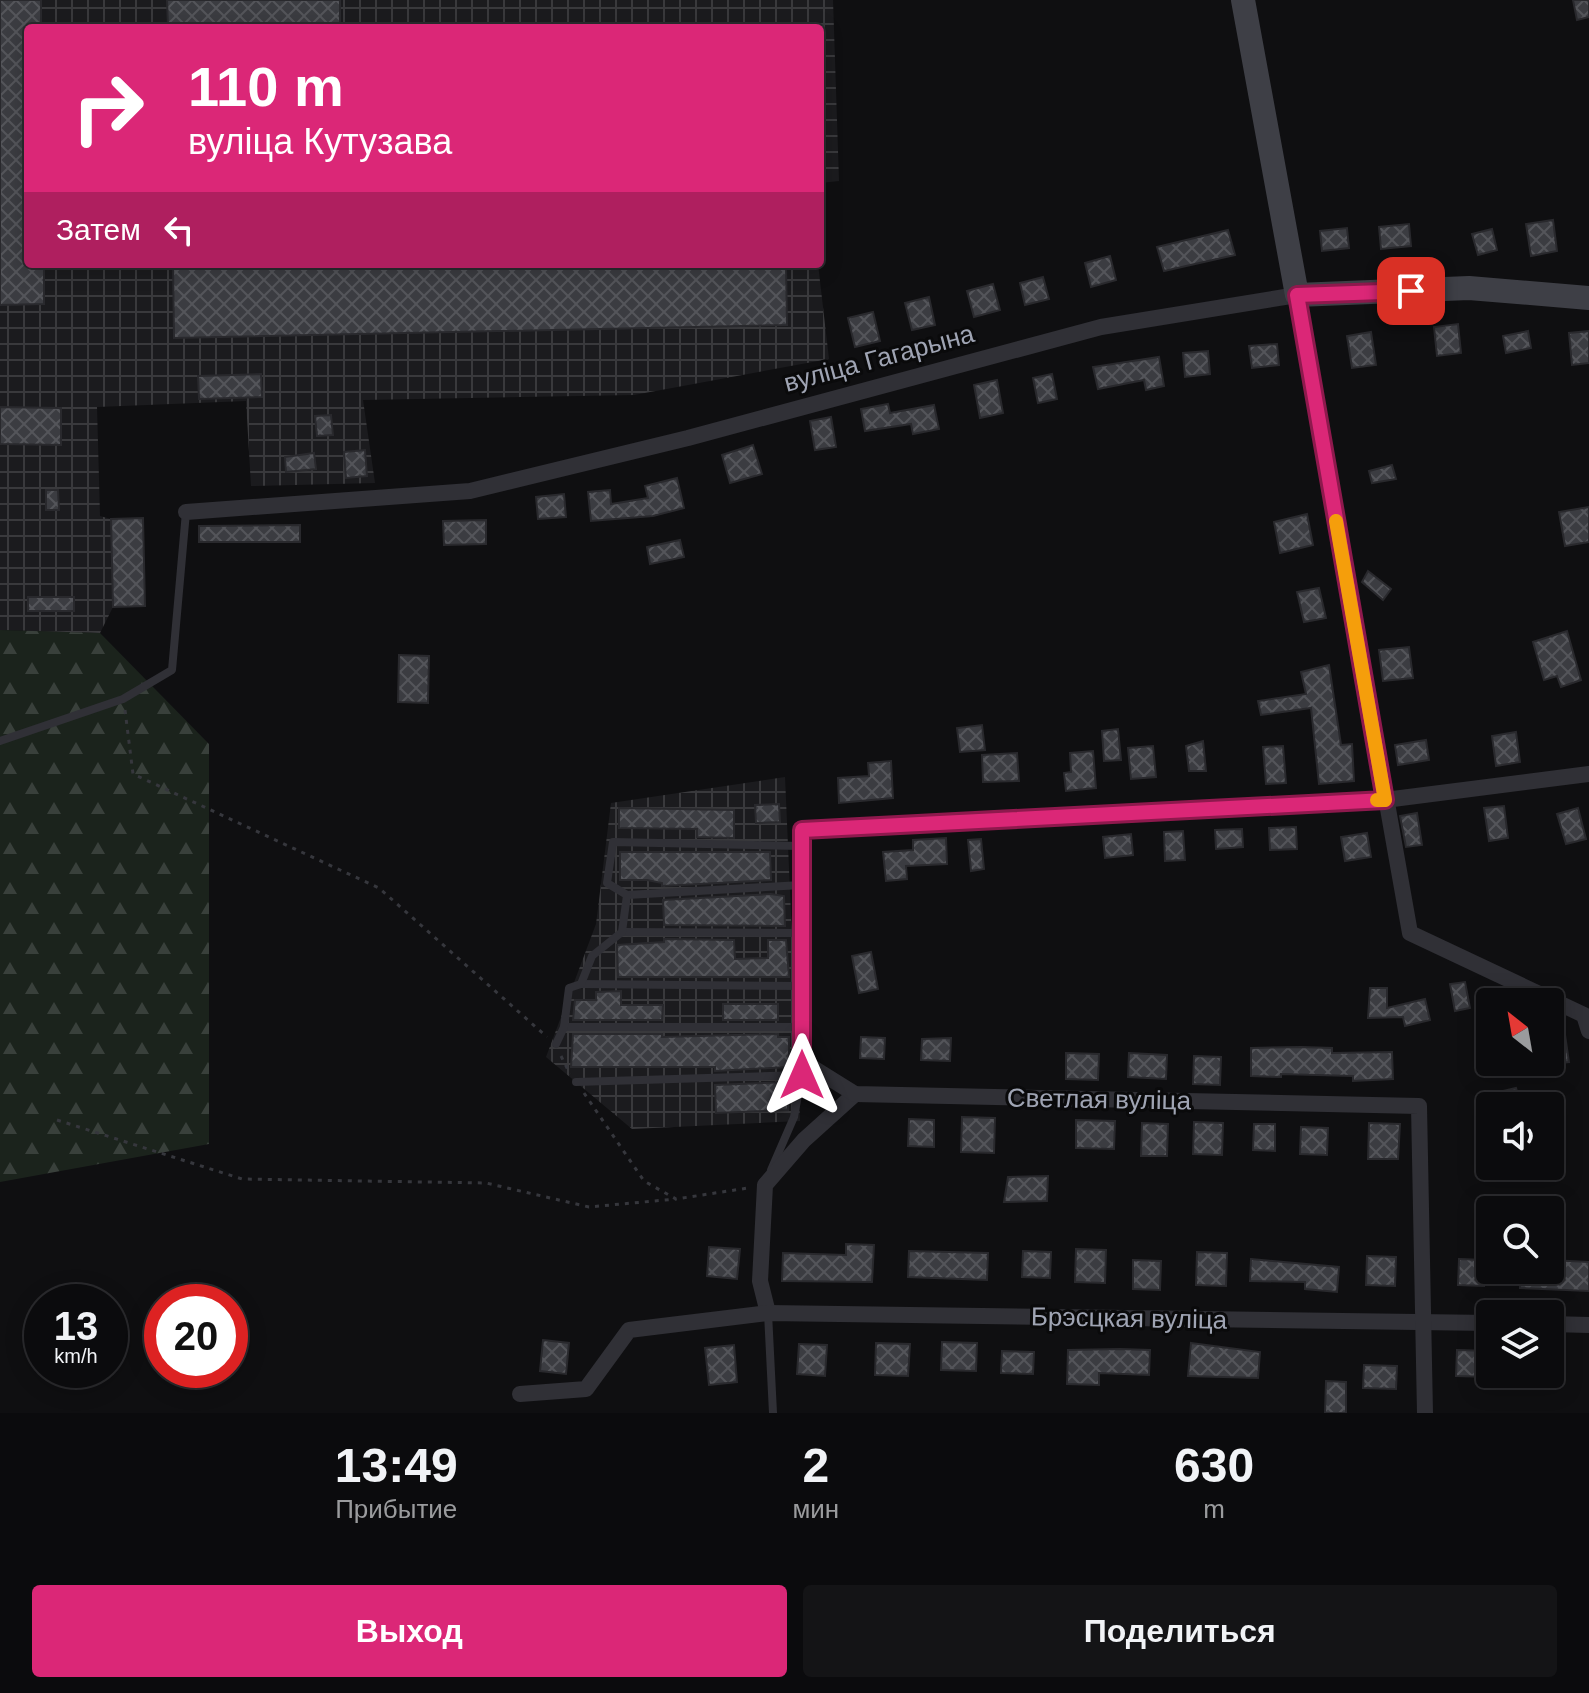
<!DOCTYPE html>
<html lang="ru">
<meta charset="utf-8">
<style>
body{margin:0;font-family:Helvetica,sans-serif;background:#141416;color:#f1f3f6;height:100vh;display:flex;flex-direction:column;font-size:30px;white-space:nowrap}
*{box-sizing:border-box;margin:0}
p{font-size:26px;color:#9a9b9d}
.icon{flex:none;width:44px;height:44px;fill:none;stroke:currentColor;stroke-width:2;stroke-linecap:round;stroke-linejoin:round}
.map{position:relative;height:1413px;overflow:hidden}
.drawer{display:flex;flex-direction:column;background:#0b0b0d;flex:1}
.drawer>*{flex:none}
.top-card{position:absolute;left:24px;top:24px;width:800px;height:244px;border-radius:8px;box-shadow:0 4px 20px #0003,0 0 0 2px #2b2b2e;background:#db2777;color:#fff;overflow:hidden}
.needle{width:52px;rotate:329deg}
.fabs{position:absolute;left:1476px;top:988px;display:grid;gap:16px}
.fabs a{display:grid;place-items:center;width:88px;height:88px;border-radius:8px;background:#0b0b0d;box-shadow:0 4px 20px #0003,0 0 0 2px #2b2b2e;font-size:40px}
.speed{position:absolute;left:24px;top:1284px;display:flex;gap:16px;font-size:40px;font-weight:700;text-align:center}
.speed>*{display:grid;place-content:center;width:104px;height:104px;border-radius:50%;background:#0b0b0d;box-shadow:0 4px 20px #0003,0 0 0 2px #2b2b2e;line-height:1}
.speed small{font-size:20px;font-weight:400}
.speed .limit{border:12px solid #d22;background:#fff;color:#111}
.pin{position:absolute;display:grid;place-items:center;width:68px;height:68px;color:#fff;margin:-34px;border-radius:16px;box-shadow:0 4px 12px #0006}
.me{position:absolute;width:88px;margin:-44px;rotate:0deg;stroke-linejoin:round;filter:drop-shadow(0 0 6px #0008)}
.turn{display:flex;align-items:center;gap:28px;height:168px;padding:0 32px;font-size:36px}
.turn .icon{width:104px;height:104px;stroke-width:2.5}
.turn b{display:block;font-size:56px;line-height:68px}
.then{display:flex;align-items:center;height:76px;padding:0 32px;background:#0003;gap:16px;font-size:30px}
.eta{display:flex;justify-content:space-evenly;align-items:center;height:136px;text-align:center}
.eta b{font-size:48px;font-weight:700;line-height:56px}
.cta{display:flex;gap:16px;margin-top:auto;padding:16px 32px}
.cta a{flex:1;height:92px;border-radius:8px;background:#db2777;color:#fff;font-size:32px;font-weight:700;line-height:92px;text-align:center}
.cta a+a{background:#141416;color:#f1f3f6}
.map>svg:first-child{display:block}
.industrial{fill:url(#industrial-grid)}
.forest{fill:url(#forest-firs)}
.building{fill:url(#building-cross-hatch);stroke:#29292d;stroke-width:2}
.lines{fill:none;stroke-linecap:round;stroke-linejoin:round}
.path{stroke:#36373d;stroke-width:3;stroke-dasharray:4 6;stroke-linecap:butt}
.lane{stroke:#303036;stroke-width:8}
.street{stroke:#303036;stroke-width:16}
.secondary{stroke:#3e3f46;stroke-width:24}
.route-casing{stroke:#8e194d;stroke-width:20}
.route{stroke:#db2777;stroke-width:14}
.slow{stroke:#f59e0b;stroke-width:14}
.labels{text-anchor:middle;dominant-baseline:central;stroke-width:6;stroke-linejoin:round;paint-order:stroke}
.street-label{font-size:26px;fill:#9fa4b3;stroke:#0a0a0b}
</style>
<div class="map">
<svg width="1589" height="1413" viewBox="0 0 1589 1413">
<defs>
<pattern id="industrial-grid" width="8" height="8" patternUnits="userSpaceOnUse" patternTransform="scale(2)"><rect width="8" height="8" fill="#1b1b1e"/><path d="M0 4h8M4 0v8" fill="none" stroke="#39393c"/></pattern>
<pattern id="forest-firs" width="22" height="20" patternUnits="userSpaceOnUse" patternTransform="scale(2)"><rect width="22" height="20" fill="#1b231c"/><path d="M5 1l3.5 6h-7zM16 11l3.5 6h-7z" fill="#39403b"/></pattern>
<pattern id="building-cross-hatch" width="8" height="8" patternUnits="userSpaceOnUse" patternTransform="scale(2)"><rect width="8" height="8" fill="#3b3c41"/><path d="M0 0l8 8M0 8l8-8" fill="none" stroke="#54555a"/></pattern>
</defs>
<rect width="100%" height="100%" fill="#0f0f11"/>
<g class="industrial">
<path d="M0,0H833L839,181L820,183V28H28V264H818L829,359L634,395L363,400L375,483L251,486L246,401L97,407L100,516L111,519L143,518L145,606L113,607L100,633L0,630Z"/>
<path d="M785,777L800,1121L632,1129L546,1057L596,924L611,803Z"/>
</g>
<path class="forest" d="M0,630L100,633L209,744V1144L0,1182Z"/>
<g class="building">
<path d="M0,0H41V28H28V264H44V304L0,305Z"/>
<path d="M167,0H340V28H168Z"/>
<path d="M1573,0H1589V17L1577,20Z"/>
<path d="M1553,220L1557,251L1531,256L1526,224Z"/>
<path d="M1409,224L1411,246L1381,249L1379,227Z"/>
<path d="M1347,228L1349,248L1322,251L1320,231Z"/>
<path d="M1492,229L1497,250L1478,255L1472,234Z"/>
<path d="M1228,230L1235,255L1164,271L1157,247Z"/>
<path d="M1110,256L1116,280L1091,287L1085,263Z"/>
<path d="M173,264H786L787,325L174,338Z"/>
<path d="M1043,277L1049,299L1025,305L1020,283Z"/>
<path d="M993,284L1000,310L974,317L967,291Z"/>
<path d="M929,297L935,325L912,330L905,303Z"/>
<path d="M873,312L880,341L855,347L848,318Z"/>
<path d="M1458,324L1461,353L1437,356L1434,327Z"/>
<path d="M1528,331L1531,348L1506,353L1503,336Z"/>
<path d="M1589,331V363L1572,365L1569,333Z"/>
<path d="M1371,332L1376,365L1352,368L1347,336Z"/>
<path d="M1277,344L1279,365L1252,368L1249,346Z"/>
<path d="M1208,351L1210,374L1185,377L1183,353Z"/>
<path d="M1159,357L1164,386L1146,390L1144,380L1098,389L1093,367Z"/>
<path d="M261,374L262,397L199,399L198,376Z"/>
<path d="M1052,374L1057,399L1038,403L1033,378Z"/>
<path d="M997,380L1003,413L980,418L974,385Z"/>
<path d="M888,404L890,413L934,405L939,429L913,434L911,424L865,431L861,409Z"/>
<path d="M0,407L61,408V445L0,444Z"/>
<path d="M331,415L333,435L317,436L315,416Z"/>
<path d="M831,417L836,447L815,450L810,421Z"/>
<path d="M753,445L762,474L730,483L722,455Z"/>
<path d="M365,450L367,476L346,478L344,452Z"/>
<path d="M314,453L316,469L286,472L285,457Z"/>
<path d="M1392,465L1396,479L1372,483L1369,471Z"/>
<path d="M677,478L684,508L653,516L591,521L588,492L610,490L611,504L648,498L645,486Z"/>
<path d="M46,490H58L59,510H46Z"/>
<path d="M564,494L566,517L538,519L536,497Z"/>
<path d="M1589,507V542L1565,546L1559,512Z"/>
<path d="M1307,514L1313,545L1280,553L1274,522Z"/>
<path d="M143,518L145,606L113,607L111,519Z"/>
<path d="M486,520V544L444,545L443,521Z"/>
<path d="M300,525V542H199V526Z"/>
<path d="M680,540L684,557L650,564L647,547Z"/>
<path d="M1368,571L1391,589L1383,600L1362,582Z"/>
<path d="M1319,588L1326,618L1304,622L1297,592Z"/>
<rect x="28" y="597" width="46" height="14"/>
<path d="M1567,631L1581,680L1561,687L1557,676L1544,680L1533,642Z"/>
<path d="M1409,647L1413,678L1383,681L1379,650Z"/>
<path d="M399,655L429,656L428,703L398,702Z"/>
<path d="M1329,665L1341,745L1352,744L1354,781L1319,784L1311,708L1261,715L1258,701L1306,694L1301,672Z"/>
<path d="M982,725L985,750L960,752L957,728Z"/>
<path d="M1118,729L1121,760L1104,761L1102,731Z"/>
<path d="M1516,732L1520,762L1496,766L1492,736Z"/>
<path d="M1426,740L1429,760L1398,765L1395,745Z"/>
<path d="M1203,741L1206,771H1189L1186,746Z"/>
<path d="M1153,746L1156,777L1131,779L1128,748Z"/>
<path d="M1283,746L1286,783L1266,784L1263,747Z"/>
<path d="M1093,751L1096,788L1066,791L1064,773L1071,772L1070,753Z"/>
<path d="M1017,753L1019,781L983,782L982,755Z"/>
<path d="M891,761L893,798L839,803L838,778L869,776L868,763Z"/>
<path d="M779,804L780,822L756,823L755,805Z"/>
<path d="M1504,806L1508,838L1489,841L1484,808Z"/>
<path d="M619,808L734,810V838L697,837V829L619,828Z"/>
<path d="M1578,808L1586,839L1566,844L1557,814Z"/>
<path d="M1417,813L1422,845L1406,847L1400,816Z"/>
<path d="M1296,827L1297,849L1270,850L1269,828Z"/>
<path d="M1242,829L1243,847L1216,849L1215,830Z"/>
<path d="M1183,831L1185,860L1165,861L1164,832Z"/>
<path d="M1367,833L1371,857L1345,861L1341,837Z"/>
<path d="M1131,834L1133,855L1105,858L1103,837Z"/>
<path d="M946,838L947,864L906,866L907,879L886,881L883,852L913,850V840Z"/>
<path d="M981,839L984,869L971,871L968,840Z"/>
<path d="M620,852H770L771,880L662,886V883L647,880H620Z"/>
<path d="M771,894L784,896L785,926L664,925L663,900Z"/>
<path d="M664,939L734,940L735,959L768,958V940H786L789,977H618L617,945L664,942Z"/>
<path d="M871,952L878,989L859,993L852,956Z"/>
<path d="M1465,982L1470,1008L1455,1011L1450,984Z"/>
<path d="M1370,988H1387V1008L1425,999L1430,1020L1405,1026L1403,1017L1368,1018Z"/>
<path d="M621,991V1005H663L662,1020H573L575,1000H596V992Z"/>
<rect x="723" y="1004" width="55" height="16"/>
<path d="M573,1034H662V1037L778,1034V1037H789V1067L715,1071V1067H571Z"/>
<path d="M1565,1035L1569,1062L1550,1064V1037Z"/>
<path d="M861,1037L885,1038L884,1059L860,1058Z"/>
<path d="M951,1038L950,1061L921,1060L922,1039Z"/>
<path d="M1301,1047L1332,1048V1053L1392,1052L1393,1079L1353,1081V1076L1281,1074V1077L1251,1076V1048Z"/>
<path d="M1066,1053L1099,1054L1098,1080L1066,1079Z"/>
<path d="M1129,1053L1167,1055L1166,1079L1128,1077Z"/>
<path d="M1194,1056L1221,1057L1220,1085L1193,1084Z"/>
<path d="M788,1082V1110L716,1113L715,1085Z"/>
<path d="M1516,1088L1520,1102L1488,1106L1486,1095Z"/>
<path d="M962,1117L995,1118L994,1153L961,1152Z"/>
<path d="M909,1119L934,1120V1147L908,1146Z"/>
<path d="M1076,1120L1115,1121L1114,1149L1076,1148Z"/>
<path d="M1194,1122L1223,1123L1222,1155L1193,1154Z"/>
<path d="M1142,1123L1168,1124L1167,1156H1141Z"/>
<path d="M1369,1123L1400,1124L1398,1159H1368Z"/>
<path d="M1254,1124H1275V1151L1253,1150Z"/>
<path d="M1301,1127L1328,1128L1327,1155L1300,1154Z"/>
<path d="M1048,1176L1047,1201L1004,1202L1008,1177Z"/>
<path d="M846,1244L874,1245L872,1282L782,1281L783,1253L846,1255Z"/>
<path d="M709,1247L740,1249L737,1279L707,1276Z"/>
<path d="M1076,1249L1106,1250L1105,1283L1075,1282Z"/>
<path d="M909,1251L988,1253L987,1280L908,1277Z"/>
<path d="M1023,1251L1051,1252L1050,1278L1022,1277Z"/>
<path d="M1197,1252L1227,1253L1226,1286L1196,1285Z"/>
<path d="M1367,1256L1396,1257L1395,1286L1366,1285Z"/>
<path d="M1251,1259L1339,1267L1337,1292L1305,1289V1282L1250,1281Z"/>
<path d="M1459,1259L1485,1260L1484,1286L1458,1285Z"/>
<path d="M1133,1260L1161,1261L1160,1290L1133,1289Z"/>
<path d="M1550,1260L1589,1262V1291L1520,1288L1521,1270H1550Z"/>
<path d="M543,1340L569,1343L566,1374L540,1371Z"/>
<path d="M942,1342L977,1343L976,1371L941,1370Z"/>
<path d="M876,1343L910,1344L908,1376L875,1375Z"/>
<path d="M1191,1343L1260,1352L1258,1378L1188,1376Z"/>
<path d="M799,1344L827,1345L825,1376L797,1374Z"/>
<path d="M734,1345L737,1382L709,1385L705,1348Z"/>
<path d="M1120,1349L1150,1350L1149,1375L1099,1373V1385L1067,1384L1068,1350Z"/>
<path d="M1457,1350L1490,1351V1377L1456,1376Z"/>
<path d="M1002,1351L1034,1352L1033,1374L1001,1373Z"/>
<path d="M1364,1365L1397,1366L1396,1389L1363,1388Z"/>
<path d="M1527,1374H1555V1387L1527,1385Z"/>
<path d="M1326,1381L1346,1382V1413H1325Z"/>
</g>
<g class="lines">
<g class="path">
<path d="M125,710L133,774L379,888L547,1037"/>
<path d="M561,1056L570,1074"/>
<path d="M584,1093L644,1181L676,1199L748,1188"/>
<path d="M57,1120L242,1179L486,1183L589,1207L676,1199"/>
</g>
<g class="lane">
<path d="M0,741L123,699L172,670L186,512"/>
<path d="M627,895L801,885"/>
<path d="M622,932L801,933"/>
<path d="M581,984L801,986"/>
<path d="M564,1027H801"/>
<path d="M556,1044L564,1027L569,988L581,984L592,956L622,932L627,895L607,883L613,842L801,846"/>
<path d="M576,1082L802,1075"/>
<path d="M771,1170L794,1117L802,1073"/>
<path d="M768,1313L773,1413"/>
</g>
<g class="street">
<path d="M186,512L470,491L688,438L1101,327L1297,295L1410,933L1584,1015L1589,1031"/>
<path d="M768,1313L760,1281L765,1185L804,1140L855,1094"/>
<path d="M1550,1324L1589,1325"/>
<path d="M520,1394L586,1389L629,1330L768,1313L1490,1323"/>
<path d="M1425,1413L1419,1106L855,1094L802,1061V830L1385,800L1589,774"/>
</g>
<path class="secondary" d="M1243,0L1297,295L1469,288L1589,298"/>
</g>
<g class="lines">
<defs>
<path id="route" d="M802,1075V830L1385,800L1297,295L1411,291"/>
</defs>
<use href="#route" class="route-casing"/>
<use href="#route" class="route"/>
<path class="slow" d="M1336,521L1385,800H1377"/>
</g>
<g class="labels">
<g class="street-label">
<text transform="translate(879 358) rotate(-15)">вуліца Гагарына</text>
<text transform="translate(1099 1099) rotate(1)">Светлая вуліца</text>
<text transform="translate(1129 1318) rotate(1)">Брэсцкая вуліца</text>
</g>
</g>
</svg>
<div class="fabs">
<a><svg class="needle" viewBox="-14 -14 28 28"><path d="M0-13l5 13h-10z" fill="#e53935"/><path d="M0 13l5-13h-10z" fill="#9a9b9d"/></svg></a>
<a><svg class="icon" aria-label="sound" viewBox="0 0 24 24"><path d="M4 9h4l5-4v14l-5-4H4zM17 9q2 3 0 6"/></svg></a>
<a><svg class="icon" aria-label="search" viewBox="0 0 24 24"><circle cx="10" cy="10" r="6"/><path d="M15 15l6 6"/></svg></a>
<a><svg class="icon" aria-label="layers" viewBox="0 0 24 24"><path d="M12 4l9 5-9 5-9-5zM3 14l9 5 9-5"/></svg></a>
</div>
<div class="speed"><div>13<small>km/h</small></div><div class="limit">20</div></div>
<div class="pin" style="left:1411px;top:291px;background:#d93025"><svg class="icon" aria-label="arrive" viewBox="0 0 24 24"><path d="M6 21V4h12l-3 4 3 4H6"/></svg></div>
<svg class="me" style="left:802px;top:1075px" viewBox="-20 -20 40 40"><path d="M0-17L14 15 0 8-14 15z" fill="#db2777" stroke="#fff" stroke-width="4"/></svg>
<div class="top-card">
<div class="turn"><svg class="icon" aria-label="right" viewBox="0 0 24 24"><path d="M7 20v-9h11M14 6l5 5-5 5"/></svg><div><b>110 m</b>вуліца Кутузава</div></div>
<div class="then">Затем<svg class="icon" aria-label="left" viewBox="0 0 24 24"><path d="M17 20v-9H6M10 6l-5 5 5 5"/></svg></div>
</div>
</div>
<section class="drawer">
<div class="eta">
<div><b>13:49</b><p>Прибытие</p></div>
<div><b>2</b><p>мин</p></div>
<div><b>630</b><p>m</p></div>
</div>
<div class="cta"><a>Выход</a><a>Поделиться</a></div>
</section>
